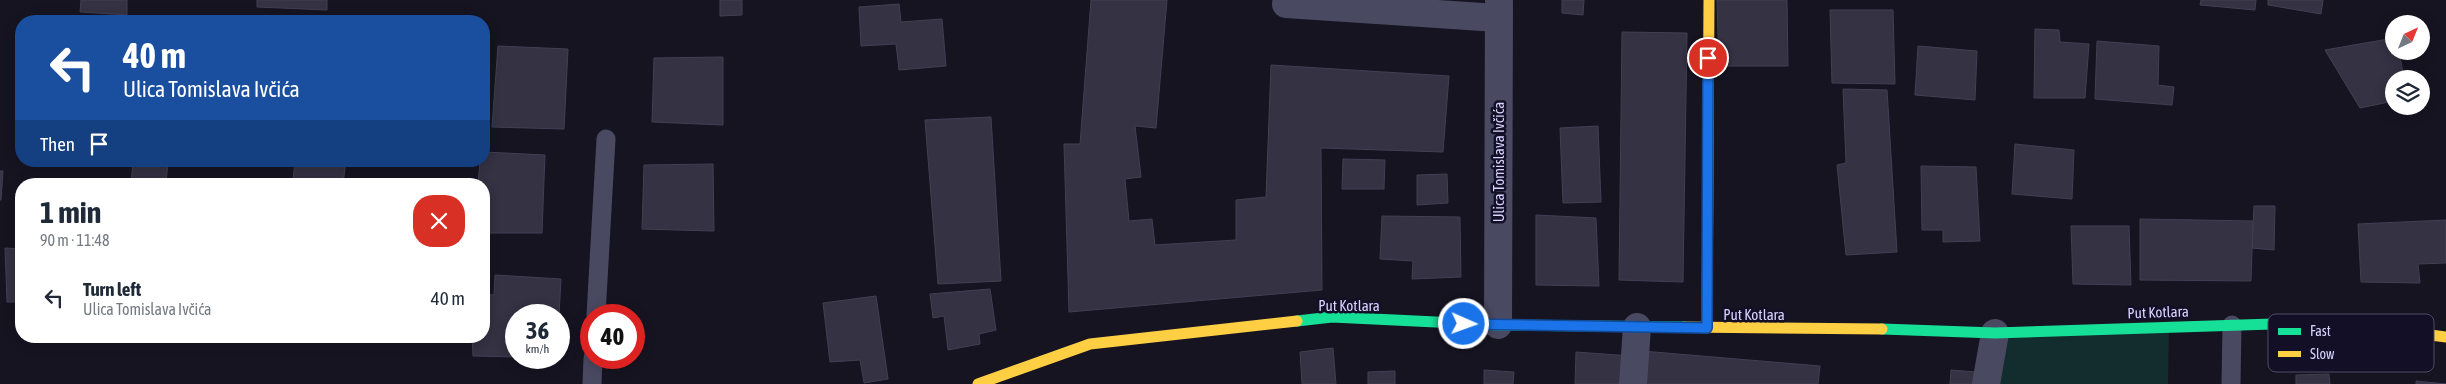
<!DOCTYPE html>
<meta charset="utf-8">
<style>
body{margin:0;font-family:"Asap Condensed",sans-serif;background:#f6f6f7;color:#1f2937;height:100vh;display:flex;flex-direction:column;font-size:19px;white-space:nowrap}
*{box-sizing:border-box;margin:0}
p{font-size:16px;color:#747a83}
.icon{flex:none;width:28px;height:28px;fill:none;stroke:currentColor;stroke-width:2;stroke-linecap:round;stroke-linejoin:round}
.map{position:relative;flex:1;overflow:hidden}
.sheet{position:absolute;left:15px;top:178px;width:475px;height:165px;display:flex;flex-direction:column;background:#fff;border-radius:20px;box-shadow:0 2px 12px #0003}
.sheet>*{flex:none}
.top-card{position:absolute;left:15px;top:15px;width:475px;height:152px;border-radius:20px;box-shadow:0 2px 12px #0003;background:#1a4fa0;color:#fff;overflow:hidden}
.needle{width:32px;rotate:43deg}
.tools{position:absolute;left:2385px;top:15px;display:grid;gap:10px}
.tools a{display:grid;place-items:center;width:45px;height:45px;border-radius:50%;background:#fff;box-shadow:0 2px 12px #0003;font-size:25px}
.speed{position:absolute;left:505px;top:304px;display:flex;gap:10px;font-size:25px;font-weight:700;text-align:center}
.speed>*{display:grid;place-content:center;width:65px;height:65px;border-radius:50%;background:#fff;box-shadow:0 2px 12px #0003;line-height:1}
.speed small{font-size:12px;font-weight:400}
.speed .limit{border:8px solid #d22;background:#fff;color:#111}
.pin{position:absolute;display:grid;place-items:center;width:42px;height:42px;color:#fff;margin:-21px;border:2px solid #fff;border-radius:50%;box-shadow:0 1px 5px #0007}
.me{position:absolute;width:55px;margin:-28px;rotate:92deg;stroke-linejoin:round;filter:drop-shadow(0 0 4px #0008)}
.turn{display:flex;align-items:center;gap:18px;height:105px;padding:0 25px;font-size:22px}
.turn .icon{width:65px;height:65px;stroke-width:2.5}
.turn b{display:block;font-size:35px;line-height:42px}
.then{display:flex;align-items:center;height:48px;padding:0 25px;background:#0003;gap:10px;font-size:19px}
.round{display:grid;place-items:center;flex:none;width:52px;height:52px;border-radius:20px;background:#f6f6f7}
.overview{display:flex;align-items:center;justify-content:space-between;height:85px;padding:0 25px}
h1{font-size:30px;font-weight:700;line-height:38px}
ul{padding:0;list-style:none}
li{display:flex;align-items:center;gap:15px;height:70px;padding:0 25px}
li div{flex:1}
li b{display:block;font-size:19px}
li em{font-style:normal}
.map>svg:first-child{display:block}
.green{fill:#132c2d}
.building{fill:#343243;stroke:#433f54}
.lines{fill:none;stroke-linecap:round;stroke-linejoin:round}
.lane{stroke:#4a4962;stroke-width:19}
.street{stroke:#4a4962;stroke-width:28}
.fast{stroke:#16e098;stroke-width:11}
.slow{stroke:#ffcf43;stroke-width:11}
.route-casing{stroke:#114b97;stroke-width:12}
.route{stroke:#1a73e8;stroke-width:9}
.labels{text-anchor:middle;dominant-baseline:central;stroke-width:5;stroke-linejoin:round;paint-order:stroke}
.street-label{font-size:15px;fill:#d9d4ff;stroke:#130f26}
.key{fill:#130f26;stroke:#4e4a67;stroke-width:1}
.key-label{font-size:14px;fill:#d9d4ff}
</style>
<div class="map">
<svg width="2446" height="384" viewBox="0 0 2446 384">
<rect width="100%" height="100%" fill="#161421"/>
<path class="green" d="M2169,326L2168,384H1986L1995,333Z"/>
<g class="building">
<path d="M81,0H127V15L80,12Z"/>
<path d="M257,0H327V10L257,7Z"/>
<path d="M720,0H742V15L720,16Z"/>
<path d="M1091,0H1167L1156,128L1135,126L1141,177L1125,179L1129,221L1152,219L1155,245L1236,240V200L1266,197L1271,65L1449,76L1443,152L1321,148L1322,290L1069,312L1064,144H1080Z"/>
<path d="M1562,0H1584L1583,15L1562,13Z"/>
<path d="M1717,0H1787L1788,66H1719Z"/>
<path d="M2201,0H2256L2255,10L2200,5Z"/>
<path d="M2268,0H2323L2321,14L2268,5Z"/>
<path d="M899,4L901,22L942,19L946,66L899,70L896,44L861,46L859,7Z"/>
<path d="M1830,10H1893L1895,84L1832,83Z"/>
<path d="M2035,29L2059,30L2060,42L2089,44L2085,98H2034Z"/>
<path d="M1622,32L1687,33L1683,282L1619,280Z"/>
<path d="M2394,38V51H2399L2404,79H2394V101L2360,108L2325,50Z"/>
<path d="M2097,41L2159,46L2158,85L2174,87L2172,105L2095,99Z"/>
<path d="M498,46L568,49L564,129L492,127Z"/>
<path d="M1918,46L1977,51L1975,100L1915,95Z"/>
<path d="M723,57V125L652,122L654,58Z"/>
<path d="M1843,89L1887,90L1897,252L1846,255L1837,165L1846,163Z"/>
<path d="M991,117L1001,281L938,284L925,120Z"/>
<path d="M1598,126L1601,202L1563,203L1560,128Z"/>
<path d="M2015,144L2074,150L2072,199L2012,194Z"/>
<path d="M484,152L545,155L542,233H484V184H478L480,161H484Z"/>
<path d="M1343,159L1385,160L1384,189H1342Z"/>
<path d="M133,161H168L166,184H131Z"/>
<path d="M295,161H346L343,184L293,180Z"/>
<path d="M713,164L714,231L642,229L644,165Z"/>
<path d="M1921,166L1976,167L1980,241L1943,242V230H1922Z"/>
<path d="M0,171H3L1,200H0Z"/>
<path d="M1447,174L1448,203L1417,205V175Z"/>
<path d="M2254,206H2275L2274,250L2252,248Z"/>
<path d="M1536,215L1596,218L1599,286L1536,285Z"/>
<path d="M1382,216L1460,217L1461,277L1412,279L1413,261L1380,259Z"/>
<path d="M2140,219L2253,221L2251,281L2140,280Z"/>
<path d="M2446,220V263L2418,264L2420,283L2361,282L2358,224Z"/>
<path d="M2071,226H2129L2131,285L2073,284Z"/>
<path d="M5,248L21,249V302H7Z"/>
<path d="M495,275L561,279L559,315H516V357L473,356L472,336H484V294L494,295Z"/>
<path d="M990,289L996,330L979,334L980,344L948,350L944,316L933,318L930,294Z"/>
<path d="M876,296L888,379L864,383L860,360L830,362L823,303Z"/>
<path d="M1333,348L1336,384H1302L1300,352Z"/>
<path d="M1642,351L1820,366L1818,384H1640Z"/>
<path d="M1576,352L1630,356L1627,384H1575Z"/>
<path d="M1484,370L1514,372L1513,384H1484Z"/>
<path d="M1951,370L1976,372L1975,384H1950Z"/>
<path d="M1395,371V384H1368V372Z"/>
<path d="M2329,374L2330,384H2296V375Z"/>
<path d="M2416,381L2446,384H2416Z"/>
</g>
<g class="lines">
<g class="lane">
<path d="M596,315L606,139"/>
<path d="M592,384L593,358"/>
<path d="M2231,384L2232,325"/>
</g>
<g class="street">
<path d="M1287,0L1286,4L1498,18"/>
<path d="M1498,325L1499,0"/>
<path d="M1633,384L1637,327"/>
<path d="M1986,384L1995,333"/>
</g>
<g class="fast">
<path d="M1297,321L1332,317L1498,325L1684,327"/>
<path d="M1882,329L1995,333L2334,322L2371,327"/>
</g>
<g class="slow">
<path d="M1684,327L1882,329"/>
<path d="M2371,327L2446,337"/>
<path d="M1707,328L1709,0"/>
<path d="M978,384L1090,344L1297,321"/>
</g>
</g>
<g class="lines">
<defs>
<path id="route" d="M1464,324L1707,328L1708,58"/>
</defs>
<use href="#route" class="route-casing"/>
<use href="#route" class="route"/>
</g>
<g class="labels">
<g class="street-label">
<text transform="translate(1498 162) rotate(-90)">Ulica Tomislava Ivčića</text>
<text x="1349" y="305">Put Kotlara</text>
<text transform="translate(2158 312) rotate(-2)">Put Kotlara</text>
<text x="1754" y="314">Put Kotlara</text>
</g>
</g>
<rect x="2268" y="314" width="166" height="58" rx="8" class="key"/>
<rect x="2278" y="328" width="23" height="7" fill="#16e098"/>
<rect x="2278" y="351" width="23" height="6" fill="#ffcf43"/>
<g class="key-label">
<text x="2310" y="336">Fast</text>
<text x="2310" y="359">Slow</text>
</g>
</svg>
<div class="tools">
<a><svg class="needle" viewBox="-14 -14 28 28"><path d="M0-13l5 13h-10z" fill="#e53935"/><path d="M0 13l5-13h-10z" fill="#747a83"/></svg></a>
<a><svg class="icon" aria-label="layers" viewBox="0 0 24 24"><path d="M12 4l9 5-9 5-9-5zM3 14l9 5 9-5"/></svg></a>
</div>
<div class="speed"><div>36<small>km/h</small></div><div class="limit">40</div></div>
<div class="pin" style="left:1708px;top:58px;background:#d93025"><svg class="icon" aria-label="arrive" viewBox="0 0 24 24"><path d="M6 21V4h12l-3 4 3 4H6"/></svg></div>
<svg class="me" style="left:1464px;top:324px" viewBox="-20 -20 40 40"><circle r="17" fill="#1a73e8" stroke="#fff" stroke-width="3"/><path d="M0-11L8 9 0 5-8 9z" fill="#fff"/></svg>
<div class="top-card">
<div class="turn"><svg class="icon" aria-label="left" viewBox="0 0 24 24"><path d="M17 20v-9H6M10 6l-5 5 5 5"/></svg><div><b>40 m</b>Ulica Tomislava Ivčića</div></div>
<div class="then">Then<svg class="icon" aria-label="arrive" viewBox="0 0 24 24"><path d="M6 21V4h12l-3 4 3 4H6"/></svg></div>
</div>
<section class="sheet">
<div class="overview"><div><h1>1 min</h1><p>90 m · 11:48</p></div><a class="round" style="background:#d93025;color:#fff"><svg class="icon" aria-label="close" viewBox="0 0 24 24"><path d="M6 6l12 12M18 6L6 18"/></svg></a></div>
<ul>
<li><svg class="icon" aria-label="left" viewBox="0 0 24 24"><path d="M17 20v-9H6M10 6l-5 5 5 5"/></svg><div><b>Turn left</b><p>Ulica Tomislava Ivčića</p></div><em>40 m</em></li>
</ul>
</section>
</div>
